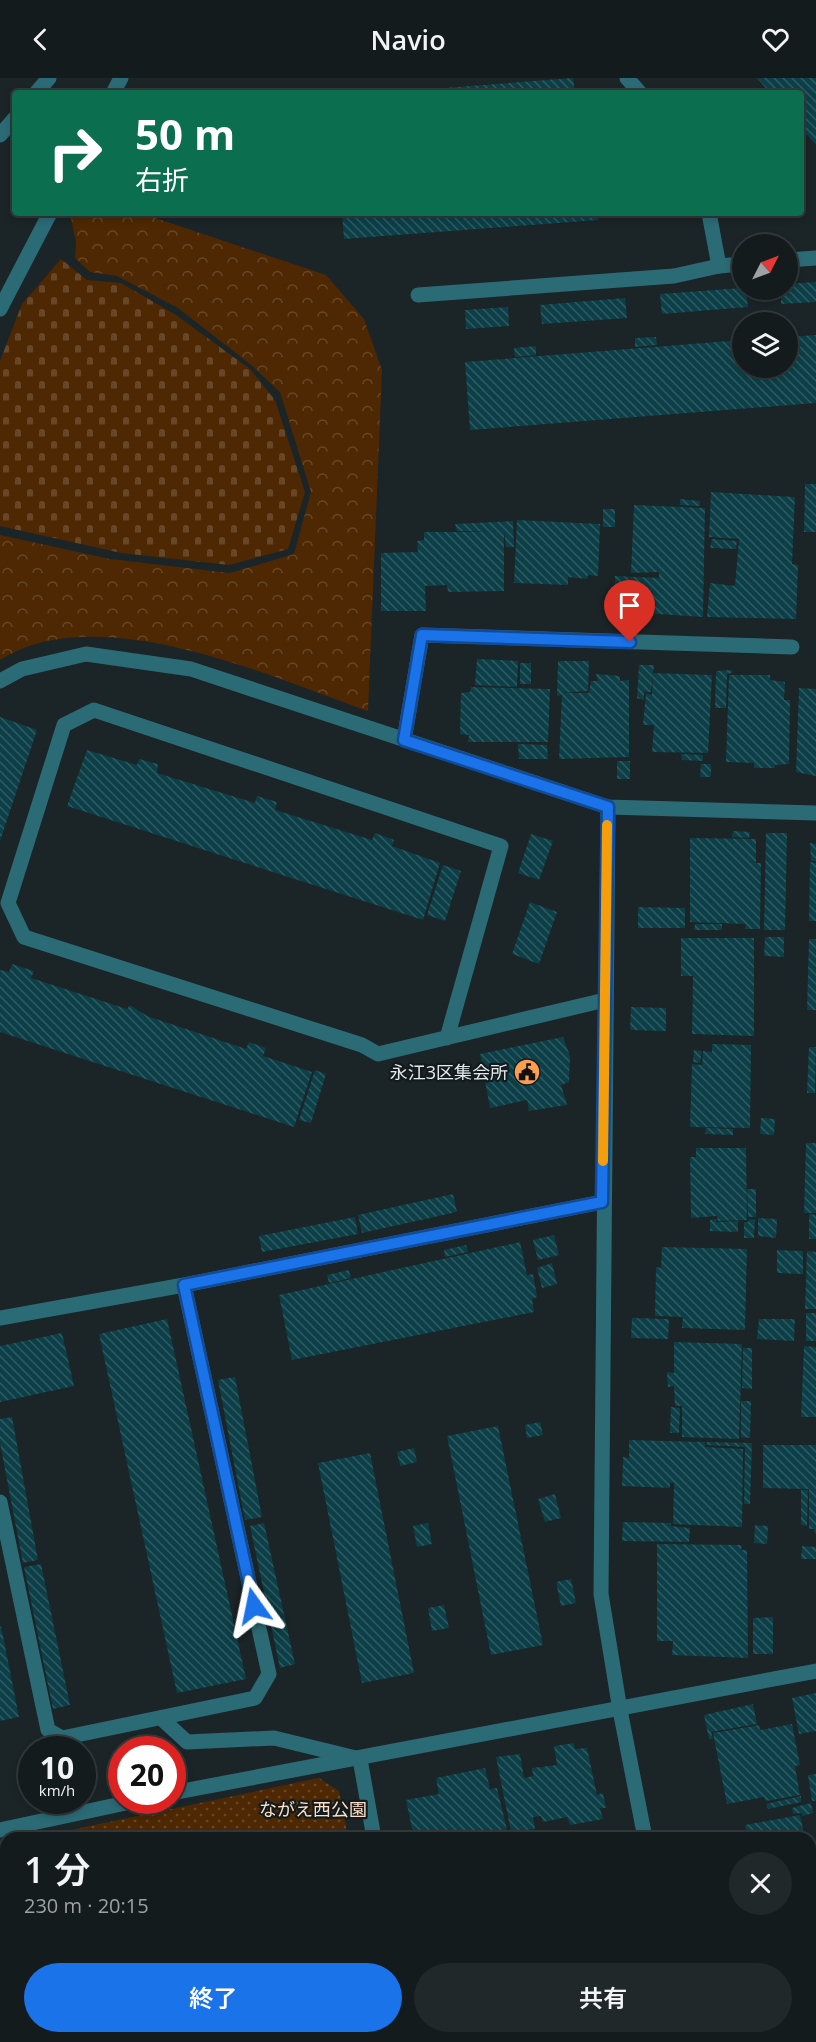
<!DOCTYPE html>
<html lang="ja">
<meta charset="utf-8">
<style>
body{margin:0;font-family:"Open Sans","Noto Sans JP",sans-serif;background:#212829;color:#f1f3f6;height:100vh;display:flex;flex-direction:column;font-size:22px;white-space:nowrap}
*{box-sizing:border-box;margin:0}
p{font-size:20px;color:#9da1a3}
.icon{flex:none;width:33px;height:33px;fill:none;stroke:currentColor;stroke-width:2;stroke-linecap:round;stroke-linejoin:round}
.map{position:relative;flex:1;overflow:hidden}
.sheet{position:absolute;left:0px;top:1754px;width:816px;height:212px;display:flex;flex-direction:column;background:#141b1c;border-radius:18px 18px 0 0;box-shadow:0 3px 9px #0003,0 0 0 2px #33393b}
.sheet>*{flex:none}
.guide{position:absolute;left:12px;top:12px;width:792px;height:126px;border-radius:6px;box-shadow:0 3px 9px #0003,0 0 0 2px #33393b;background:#0b6e4f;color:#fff;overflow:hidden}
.needle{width:39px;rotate:48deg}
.fabs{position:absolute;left:732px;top:156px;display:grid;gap:12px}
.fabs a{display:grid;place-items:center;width:66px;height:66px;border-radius:50%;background:#141b1c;box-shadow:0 3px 9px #0003,0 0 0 2px #33393b;font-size:30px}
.speed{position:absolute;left:18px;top:1658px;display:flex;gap:12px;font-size:30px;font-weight:700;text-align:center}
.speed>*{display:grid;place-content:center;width:78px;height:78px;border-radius:50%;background:#141b1c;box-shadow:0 3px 9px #0003,0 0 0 2px #33393b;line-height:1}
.speed small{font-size:15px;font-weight:400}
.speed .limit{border:9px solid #d22;background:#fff;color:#111}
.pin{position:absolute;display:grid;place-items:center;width:51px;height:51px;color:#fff;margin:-62px -26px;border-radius:50% 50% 50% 0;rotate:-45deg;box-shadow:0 0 6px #0007}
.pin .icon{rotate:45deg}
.me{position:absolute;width:66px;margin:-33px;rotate:348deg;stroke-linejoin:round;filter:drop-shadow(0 0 4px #0008)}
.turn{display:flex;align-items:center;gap:21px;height:126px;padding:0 24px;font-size:27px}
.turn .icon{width:78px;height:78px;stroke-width:2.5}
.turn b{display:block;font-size:42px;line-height:51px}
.round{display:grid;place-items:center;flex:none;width:63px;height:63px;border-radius:32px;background:#212829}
.head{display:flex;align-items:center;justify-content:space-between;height:102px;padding:0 24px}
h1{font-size:36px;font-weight:600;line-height:45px}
.primary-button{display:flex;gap:12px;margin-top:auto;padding:12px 24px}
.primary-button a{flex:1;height:69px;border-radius:36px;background:#1a73e8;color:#fff;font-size:24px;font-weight:600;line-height:69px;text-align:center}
.primary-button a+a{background:#212829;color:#f1f3f6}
header{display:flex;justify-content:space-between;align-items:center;height:78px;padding:0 24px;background:#141b1c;font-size:27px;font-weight:600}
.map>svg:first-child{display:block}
.grass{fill:url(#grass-dots)}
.forest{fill:url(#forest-crowns)}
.cemetery{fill:url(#cemetery-stones)}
.building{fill:url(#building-back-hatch)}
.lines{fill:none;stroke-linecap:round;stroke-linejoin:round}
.minor{stroke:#2b6b76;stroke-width:15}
.route-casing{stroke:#114b97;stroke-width:15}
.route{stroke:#1a73e8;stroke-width:10}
.slow{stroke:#f59e0b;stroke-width:10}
.labels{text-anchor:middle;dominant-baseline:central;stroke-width:4.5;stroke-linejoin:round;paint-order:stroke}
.poi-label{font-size:18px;fill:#e4eaeb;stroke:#121b1d;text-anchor:end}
.park-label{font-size:18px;fill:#fddec6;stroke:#121b1d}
</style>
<header><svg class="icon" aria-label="back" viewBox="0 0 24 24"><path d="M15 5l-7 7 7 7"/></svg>Navio<svg class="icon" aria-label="heart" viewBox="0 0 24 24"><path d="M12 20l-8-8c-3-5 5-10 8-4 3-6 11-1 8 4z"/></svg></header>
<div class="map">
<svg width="816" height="1964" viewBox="0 0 816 1964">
<defs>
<pattern id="grass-dots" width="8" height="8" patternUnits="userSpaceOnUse" patternTransform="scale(1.5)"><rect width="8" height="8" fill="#4e2802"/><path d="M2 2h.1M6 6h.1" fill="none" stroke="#674727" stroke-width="1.8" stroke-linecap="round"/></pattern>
<pattern id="forest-crowns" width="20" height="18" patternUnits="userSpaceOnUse" patternTransform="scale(1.5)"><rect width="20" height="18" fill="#4e2802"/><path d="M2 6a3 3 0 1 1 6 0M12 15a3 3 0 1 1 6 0" fill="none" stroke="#674727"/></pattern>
<pattern id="cemetery-stones" width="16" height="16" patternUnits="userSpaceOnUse" patternTransform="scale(1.5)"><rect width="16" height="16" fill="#4e2802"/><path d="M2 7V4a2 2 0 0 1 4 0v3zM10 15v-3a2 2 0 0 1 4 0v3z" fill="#674727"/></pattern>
<pattern id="building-back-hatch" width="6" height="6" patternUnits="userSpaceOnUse" patternTransform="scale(1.5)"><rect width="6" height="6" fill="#0c3f47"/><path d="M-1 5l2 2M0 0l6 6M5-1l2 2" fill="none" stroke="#2f5b62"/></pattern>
</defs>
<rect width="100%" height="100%" fill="#1b2426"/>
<g class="grass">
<path d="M319,1700L339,1713L348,1759H37Z"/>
<path d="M6,1766V1959H390L391,1964H0V1767Z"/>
</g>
<path class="forest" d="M70,135H140L326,197L364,241L382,292L368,633C269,598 98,520 0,582V457L110,481L230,495L294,476L311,414L280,314L250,286L178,230L117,198L90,194L75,180L76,164Z"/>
<path class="cemetery" d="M61,181L87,202L121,205L176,237L250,291L275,322L305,414L288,471L229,487L121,475L0,448V283L22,226Z"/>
<g class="building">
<path d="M573,0L575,15H405V13Z"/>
<path d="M757,0H816V67L801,50V15H770Z"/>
<path d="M342,135H598V142L344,161Z"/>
<path d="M816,204V224L781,226V212H788V206Z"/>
<path d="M742,210L746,212L748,229L662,236L660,216Z"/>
<path d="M625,220L627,240L542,246L540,227Z"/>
<path d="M508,229L509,248L466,251L465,232Z"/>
<path d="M816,257V325L470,352L465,284L742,262V290H788V259Z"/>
<path d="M656,259L657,267L635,269V260Z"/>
<path d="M536,268V277L515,279L514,270Z"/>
<path d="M805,406H816V454H804Z"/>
<path d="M711,414L795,419L792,486L798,487L796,541L707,539L710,505L735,508L739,461L709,459Z"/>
<path d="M680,421L700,423V428L680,427Z"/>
<path d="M634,427L705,430L703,539L614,533L615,498L659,500V494L631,495Z"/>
<rect x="603" y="431" width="12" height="18"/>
<path d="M517,442L600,446L598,498L588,497L587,501L568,499V507L514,505Z"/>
<path d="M513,443L514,469H506L504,453V513L448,514L447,507L425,508L426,533H381V475L418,474L417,463L424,462V454H494L457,453L455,446Z"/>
<path d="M712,461L737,463L736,471L710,470Z"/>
<path d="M477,581L518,583L517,609L475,607Z"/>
<path d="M558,583H589L588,613L562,615H589L591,603H598L596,596L620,598V603L629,602V679L559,681L562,617L557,618Z"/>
<rect x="520" y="585" width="11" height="21"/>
<path d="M639,587H654L651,614H644V622L637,620Z"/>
<path d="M732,592V595L727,596L726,630H715L716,593Z"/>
<path d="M653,595L712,597L708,675L652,674L654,647H643L646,615L652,617Z"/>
<path d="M729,597H770V602L785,604L784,622H790L789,686L775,687V690H754V685L726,684Z"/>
<path d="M471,609L550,611L548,664H468L469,657L460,656L461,615L470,614Z"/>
<path d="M799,610L816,611V698L796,694Z"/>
<path d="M0,639L37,652L0,763Z"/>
<path d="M518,666L547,667L548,681H519Z"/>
<path d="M87,672L137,687L139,681L158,686L157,695L255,725L257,718L277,724L275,732L372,762L375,755L394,762L392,768L440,785L423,842L67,728Z"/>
<path d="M681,676L703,677V683L682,682Z"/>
<rect x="617" y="683" width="13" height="18"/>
<path d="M701,686H711V699H700Z"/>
<path d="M733,753L750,754L749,760L732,759Z"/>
<path d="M766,755H787L785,852H764Z"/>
<path d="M531,756L553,763L539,802L518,795Z"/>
<path d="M690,760L756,761V785H761L760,851H745L746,846L690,844Z"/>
<path d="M810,765L816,766V783H811Z"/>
<path d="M810,784L816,785V843H809Z"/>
<path d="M443,787L461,793L445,843L427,837Z"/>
<path d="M530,824L557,834L539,886L512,876Z"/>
<path d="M638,829L685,830V850H638Z"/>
<path d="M695,846H722V852H694Z"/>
<path d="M765,859H784V879L764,878Z"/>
<path d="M681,860H754V958L692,956L693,898H681Z"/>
<path d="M809,861H816V932H807Z"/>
<path d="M12,886L34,893L31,900L127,931L130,927L147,938L246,971L249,964L266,970L263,978L312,994L294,1049L0,954V892L9,894Z"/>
<path d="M631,929L666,930V953L630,952Z"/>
<path d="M563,959L570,978L569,1004L561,1007L567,1027L529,1033L527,1022L490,1030L480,976Z"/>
<path d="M712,966L751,967L750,1050L690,1049L692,986L702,987L703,973L712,974Z"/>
<path d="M809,969H816L815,1015H807Z"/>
<path d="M694,972L702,973L700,985L693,984Z"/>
<path d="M315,992L326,996L311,1045L299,1042Z"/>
<path d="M761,1040L775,1041L774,1057L760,1056Z"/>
<path d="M706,1050L733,1051V1057L705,1056Z"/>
<path d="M806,1065H816V1135H804Z"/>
<path d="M696,1070H746L747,1142L718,1143L717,1138L691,1140L690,1079H696Z"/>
<path d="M747,1111H756V1139H748Z"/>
<path d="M453,1116L457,1134L362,1155L358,1137Z"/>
<path d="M809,1136L816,1137V1161H809Z"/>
<path d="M355,1139L358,1156L262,1174L259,1158Z"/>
<path d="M758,1140L777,1141L776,1160L758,1158Z"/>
<path d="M717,1141L716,1144L738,1143V1154L710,1153V1142Z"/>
<path d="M749,1141L755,1142L754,1160H744V1144H748Z"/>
<path d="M554,1157L559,1177L538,1182L533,1162Z"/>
<path d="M520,1164L527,1197L533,1196L537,1219L532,1221L534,1234L292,1282L279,1217Z"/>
<path d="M466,1167L468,1174L445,1179L444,1172Z"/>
<path d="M662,1169L747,1171L745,1252L682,1250L683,1239L655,1238L656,1189L661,1190Z"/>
<path d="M777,1172L803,1173V1196L777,1195Z"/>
<path d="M807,1173L816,1174V1231H805Z"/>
<path d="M552,1185L557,1206L542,1210L537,1190Z"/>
<path d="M349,1192L351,1200L329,1205L327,1197Z"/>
<rect x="806" y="1235" width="10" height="28"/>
<path d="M632,1240L669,1241L668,1261L631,1260Z"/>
<path d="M167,1241L246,1601L177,1615L99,1256Z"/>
<path d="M759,1241H795L794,1263L757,1261Z"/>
<path d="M62,1255L74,1308L0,1324V1268Z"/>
<path d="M674,1264L742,1266L739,1361L682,1359V1328H675L674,1308L668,1309L667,1294L674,1295Z"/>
<path d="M804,1268L816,1269V1339H801Z"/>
<path d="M743,1270H752V1311L742,1310Z"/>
<path d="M235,1299L262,1439L245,1442L218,1302Z"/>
<path d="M741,1323H751L750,1360L741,1359Z"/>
<path d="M671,1329L680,1330L679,1355H670Z"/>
<path d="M12,1339L38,1482L23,1485L0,1365V1341Z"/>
<path d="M540,1344L543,1357L527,1360L525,1347Z"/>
<path d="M498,1348L543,1567L491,1577L447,1358Z"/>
<path d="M629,1362L705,1364V1369L743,1371L742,1449L673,1446L674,1405H670V1410L622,1408L623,1379L629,1380Z"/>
<path d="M707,1364L752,1365L750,1426H744L745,1369L706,1367Z"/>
<path d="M763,1367H816V1456L814,1451H809V1411L763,1410Z"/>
<path d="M414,1370L417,1384L400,1388L397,1374Z"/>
<path d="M370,1375L414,1595L362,1605L318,1385Z"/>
<path d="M801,1412H808L807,1448L801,1447Z"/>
<path d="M555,1416L561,1440L545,1444L538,1421Z"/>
<path d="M623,1444L671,1445V1448L690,1450L689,1464L622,1463Z"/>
<path d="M264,1445L295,1586L280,1590L250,1448Z"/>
<path d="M428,1445L432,1466L417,1469L413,1448Z"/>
<path d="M755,1447L768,1448L767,1466L754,1465Z"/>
<path d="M657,1466L742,1467L741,1472H747L748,1580L672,1577L673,1563H657Z"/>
<path d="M802,1468L816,1469V1481H801Z"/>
<path d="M41,1486L70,1627L53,1631L24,1489Z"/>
<path d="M571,1501L576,1525L561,1528L556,1504Z"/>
<path d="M444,1527L449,1550L432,1553L428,1530Z"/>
<path d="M773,1539V1576H753V1540Z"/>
<path d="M1,1548L19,1639L0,1643V1549Z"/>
<path d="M816,1615V1653L799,1656L792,1620Z"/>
<path d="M753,1626L757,1646L711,1654L713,1661H709L704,1637Z"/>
<path d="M792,1646L800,1687L795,1688L800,1717L766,1723L764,1719L727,1726L713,1655L759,1647L760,1652Z"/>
<path d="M574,1665L575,1671L587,1670L597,1717L603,1715L606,1730H600L603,1741L570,1747L567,1739L543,1744L541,1738L533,1739L535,1751L511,1754L496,1679L520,1676L524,1700L533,1698L532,1690L557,1687L554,1668Z"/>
<path d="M485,1690L490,1711L497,1710L509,1760H414L406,1722L439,1716L436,1700Z"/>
<path d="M816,1696V1723H812L808,1697Z"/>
<path d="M801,1718V1724L768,1731L766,1726Z"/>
<path d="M811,1725L813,1735L803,1738L801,1735L793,1736L792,1730Z"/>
<path d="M800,1737L805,1760H747L745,1747Z"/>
<path d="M544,1752L545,1760H512V1758Z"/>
<path d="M810,1788L816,1811V1820L810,1821Z"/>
<path d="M816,1836V1921L810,1922V1838Z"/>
<path d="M467,1959H541L542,1964H468Z"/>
<path d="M588,1959H601L602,1964H566Z"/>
<path d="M606,1959H644L645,1964H607Z"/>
</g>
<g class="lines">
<g class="minor">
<path d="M627,0L640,15"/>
<path d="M36,15L49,0"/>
<path d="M113,15L121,0"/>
<path d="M0,57L15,40"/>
<path d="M709,135L719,188L742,186"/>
<path d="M788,182L816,180"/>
<path d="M418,217L674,198L719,188"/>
<path d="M0,231L50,135"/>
<path d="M0,603L22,591L86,576L191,591L608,729L816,735"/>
<path d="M404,662L422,557L792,569"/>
<path d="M608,729L601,1516L620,1632L645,1760"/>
<path d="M447,960L501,768L94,632L64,647L8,825L24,859L362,967L378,976L605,922"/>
<path d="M0,1240L184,1207L602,1124"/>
<path d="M0,1424L48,1652L62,1660L255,1620L269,1596L184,1207"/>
<path d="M161,1640L187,1664L274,1660L360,1681L374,1760"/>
<path d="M172,1715L816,1593"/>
<path d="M0,1752L140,1722"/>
<path d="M411,1959L412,1964"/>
<path d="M685,1959L686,1964"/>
</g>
</g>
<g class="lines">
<defs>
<path id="route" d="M254,1528L184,1207L602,1124L608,729L404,662L422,557L630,564"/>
</defs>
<use href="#route" class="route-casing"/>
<use href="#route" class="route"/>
<path class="slow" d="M603,1083L607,747"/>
</g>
<defs>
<symbol id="civic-disc" viewBox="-11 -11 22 22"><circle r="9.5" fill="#fa9f4f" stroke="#121b1d"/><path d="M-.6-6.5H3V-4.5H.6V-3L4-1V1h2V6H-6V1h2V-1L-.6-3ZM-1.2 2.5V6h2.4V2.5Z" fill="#111"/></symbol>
</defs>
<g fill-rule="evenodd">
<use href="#civic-disc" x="512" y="979" width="30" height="30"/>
</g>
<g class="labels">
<g class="poi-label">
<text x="508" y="994">永江3区集会所</text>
</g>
<g class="park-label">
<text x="313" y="1731">ながえ西公園</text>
</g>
</g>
</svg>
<div class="fabs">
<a><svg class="needle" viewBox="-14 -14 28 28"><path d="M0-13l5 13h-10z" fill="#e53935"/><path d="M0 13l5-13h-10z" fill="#9da1a3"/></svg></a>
<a><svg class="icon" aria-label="layers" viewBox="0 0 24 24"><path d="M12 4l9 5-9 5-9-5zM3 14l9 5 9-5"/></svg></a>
</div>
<div class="speed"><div>10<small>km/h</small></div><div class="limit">20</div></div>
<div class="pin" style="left:630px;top:564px;background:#d93025"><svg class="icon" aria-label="arrive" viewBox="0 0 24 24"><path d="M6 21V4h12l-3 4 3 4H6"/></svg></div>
<svg class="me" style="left:254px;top:1528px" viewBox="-20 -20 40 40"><path d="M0-17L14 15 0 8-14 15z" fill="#1a73e8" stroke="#fff" stroke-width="4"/></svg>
<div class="guide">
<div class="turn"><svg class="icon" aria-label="right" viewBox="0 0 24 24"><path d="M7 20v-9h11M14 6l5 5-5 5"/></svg><div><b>50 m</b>右折</div></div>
</div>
<section class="sheet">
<div class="head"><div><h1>1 分</h1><p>230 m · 20:15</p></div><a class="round"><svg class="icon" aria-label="close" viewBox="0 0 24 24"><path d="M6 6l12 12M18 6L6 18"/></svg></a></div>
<div class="primary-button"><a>終了</a><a>共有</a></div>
</section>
</div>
